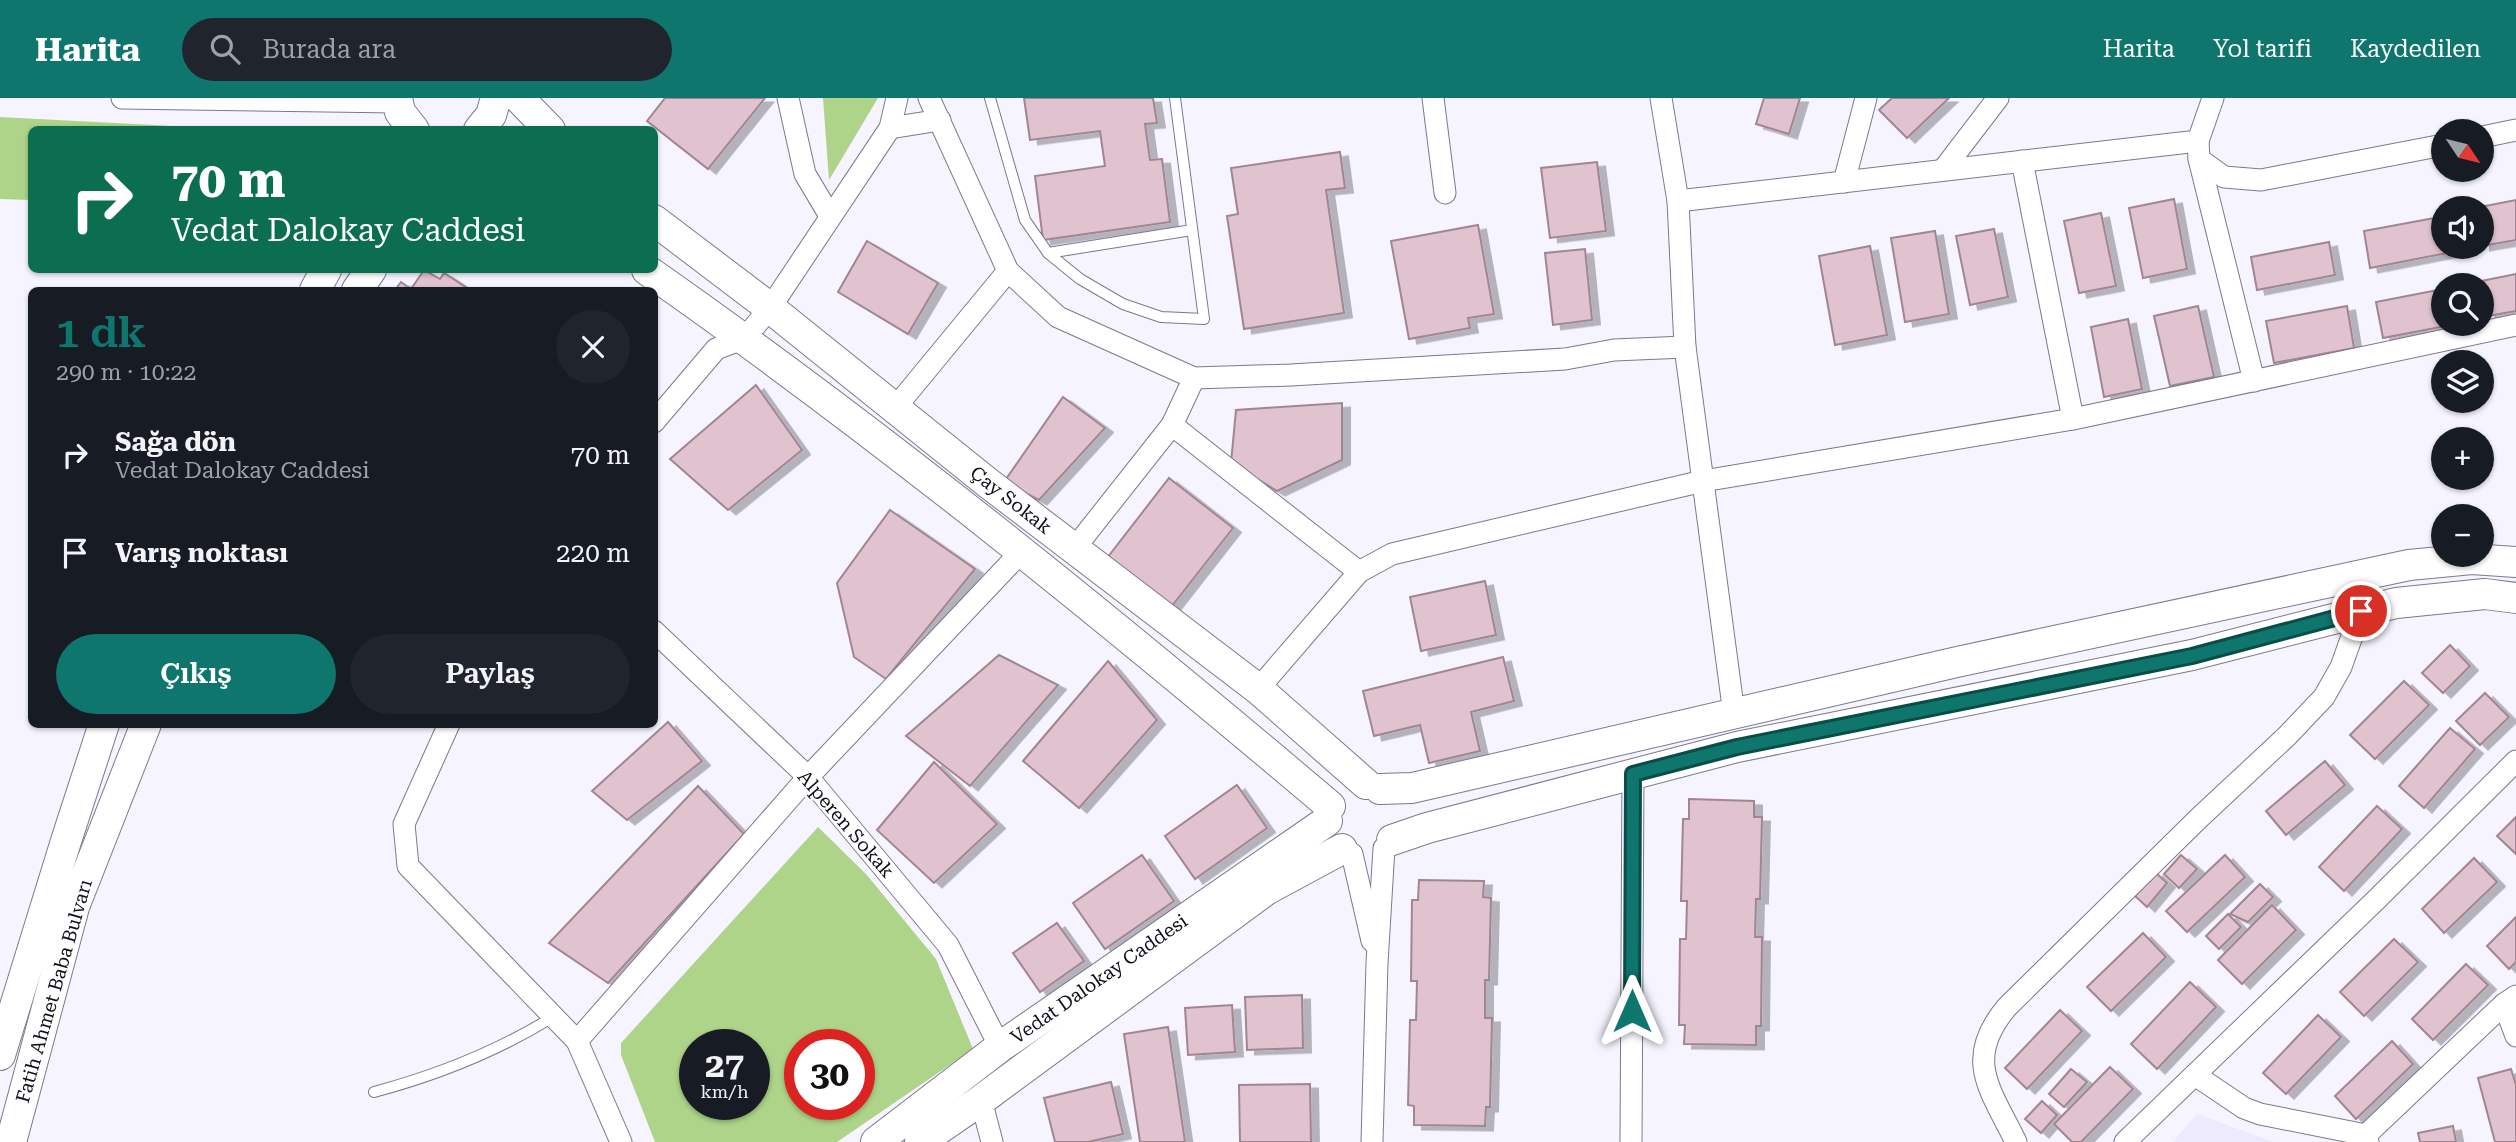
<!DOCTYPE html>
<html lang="tr">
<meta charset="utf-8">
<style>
body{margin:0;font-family:"Roboto Serif",serif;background:#20242c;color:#f1f3f6;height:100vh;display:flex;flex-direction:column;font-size:26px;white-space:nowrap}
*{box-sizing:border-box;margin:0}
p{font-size:23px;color:#9ea1a6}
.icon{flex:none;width:38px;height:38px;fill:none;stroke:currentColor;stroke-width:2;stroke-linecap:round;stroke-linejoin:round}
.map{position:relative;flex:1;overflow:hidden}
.drawer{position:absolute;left:28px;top:189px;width:630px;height:441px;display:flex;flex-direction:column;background:#171b24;border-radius:10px;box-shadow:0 2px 5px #0004}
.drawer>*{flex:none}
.guide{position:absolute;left:28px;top:28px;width:630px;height:147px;border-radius:10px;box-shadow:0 2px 5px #0004;background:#0b6e4f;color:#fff;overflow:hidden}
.needle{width:46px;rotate:125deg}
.fabs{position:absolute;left:2431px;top:21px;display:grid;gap:14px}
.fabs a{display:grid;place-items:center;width:63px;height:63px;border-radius:50%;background:#171b24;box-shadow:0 2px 5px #0004;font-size:35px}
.speed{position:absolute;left:679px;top:931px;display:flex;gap:14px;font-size:35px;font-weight:700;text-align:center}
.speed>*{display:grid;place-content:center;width:91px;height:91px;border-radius:50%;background:#171b24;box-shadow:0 2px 5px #0004;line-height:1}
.speed small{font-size:18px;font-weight:400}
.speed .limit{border:10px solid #d22;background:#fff;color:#111}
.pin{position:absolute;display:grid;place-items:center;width:60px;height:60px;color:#fff;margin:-30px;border:4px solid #fff;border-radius:50%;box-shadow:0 2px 7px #0007}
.me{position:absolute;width:77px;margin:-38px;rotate:0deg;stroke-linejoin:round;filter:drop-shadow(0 0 5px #0008)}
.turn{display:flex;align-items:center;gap:24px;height:147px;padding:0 28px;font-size:32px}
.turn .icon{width:91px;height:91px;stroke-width:2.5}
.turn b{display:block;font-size:49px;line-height:60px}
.round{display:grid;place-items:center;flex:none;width:74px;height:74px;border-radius:37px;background:#20242c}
.head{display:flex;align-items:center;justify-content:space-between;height:119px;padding:0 28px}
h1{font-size:42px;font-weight:600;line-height:52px;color:#0f766e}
.action{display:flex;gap:14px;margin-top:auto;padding:14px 28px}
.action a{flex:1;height:80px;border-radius:42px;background:#0f766e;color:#fff;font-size:28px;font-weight:600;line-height:80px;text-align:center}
.action a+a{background:#20242c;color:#f1f3f6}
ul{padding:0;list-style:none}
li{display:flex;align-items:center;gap:21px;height:98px;padding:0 28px}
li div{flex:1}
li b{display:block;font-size:26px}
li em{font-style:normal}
header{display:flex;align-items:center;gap:42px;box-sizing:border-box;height:98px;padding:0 35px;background:#0f766e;color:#fff}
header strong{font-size:33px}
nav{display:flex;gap:38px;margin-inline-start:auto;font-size:24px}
.search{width:490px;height:63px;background:#20242c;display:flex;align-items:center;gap:18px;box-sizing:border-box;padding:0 24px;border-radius:38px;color:#9ea1a6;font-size:26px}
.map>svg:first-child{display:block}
.built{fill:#ede9fe}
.green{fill:#add488;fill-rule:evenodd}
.building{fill:#e0c3ce;stroke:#a18691;stroke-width:2;filter:url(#shadow)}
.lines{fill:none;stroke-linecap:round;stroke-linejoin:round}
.service-casing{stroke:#7d788f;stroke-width:12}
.minor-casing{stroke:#7d788f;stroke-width:23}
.secondary-casing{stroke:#7d788f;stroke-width:32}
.service{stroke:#fff;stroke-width:10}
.minor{stroke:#fff;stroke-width:21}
.secondary{stroke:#fff;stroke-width:30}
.route-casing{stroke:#0a4d48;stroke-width:18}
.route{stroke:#0f766e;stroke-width:12}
.labels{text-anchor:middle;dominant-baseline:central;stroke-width:5;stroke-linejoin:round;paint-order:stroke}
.street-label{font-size:19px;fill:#100e16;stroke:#fff}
</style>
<header>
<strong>Harita</strong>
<div class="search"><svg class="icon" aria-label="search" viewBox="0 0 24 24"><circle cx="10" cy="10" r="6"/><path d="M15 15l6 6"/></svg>Burada ara</div>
<nav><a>Harita</a><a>Yol tarifi</a><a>Kaydedilen</a></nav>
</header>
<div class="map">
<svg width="2516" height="1044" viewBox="0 0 2516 1044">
<defs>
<filter id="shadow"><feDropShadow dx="8" dy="4.5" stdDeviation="0" flood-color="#0004"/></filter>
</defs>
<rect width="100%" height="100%" fill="#f6f4ff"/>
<path class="built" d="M2197,1016L2274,1044H2173Z"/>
<g class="green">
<path d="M823,0H878L829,82Z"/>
<path d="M0,19L230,31L32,32L31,102L0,101Z"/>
<path d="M818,729L866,776L936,861L973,951L837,1044H655L621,957V945ZM695,947H754V1006H695ZM800,947H859V1006H800Z"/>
</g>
<g class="building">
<path d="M665,0H765L708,71L647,23Z"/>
<path d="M1024,0H1153L1157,25L1145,26L1150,62L1162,61L1170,124L1043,142L1035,78L1105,68L1100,33L1030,42Z"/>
<path d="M1764,0H1800L1789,36L1756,26Z"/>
<path d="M1892,0H1949L1907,40L1879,12Z"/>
<path d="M1340,54L1345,90L1326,92L1344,215L1244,231L1227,118L1238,116L1231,70Z"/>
<path d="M1597,64L1606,133L1550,140L1541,70Z"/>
<path d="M2174,101L2187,171L2143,180L2129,110Z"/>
<path d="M2516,102V142L2482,148V110H2475Z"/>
<path d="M2101,115L2116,188L2079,195L2064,123Z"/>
<path d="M2440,119L2443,149H2446L2447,155L2370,170L2364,133Z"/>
<path d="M1478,127L1494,216L1468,220L1470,230L1409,241L1391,143Z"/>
<path d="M1994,131L2008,199L1970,207L1956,138Z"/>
<path d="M1935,133L1949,216L1905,224L1891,140Z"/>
<path d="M867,143L938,185L908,236L838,194Z"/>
<path d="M2329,144L2335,177L2257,192L2251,159Z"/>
<path d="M1870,148L1887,237L1835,247L1819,158Z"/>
<path d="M1585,151L1592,222L1553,227L1545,155Z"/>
<path d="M424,172L440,181L444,175L467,190L465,192H395L401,184L411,191Z"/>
<path d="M2516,176V213L2488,218L2481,183Z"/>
<path d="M2443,191V226H2456L2383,240L2376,204Z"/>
<path d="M2198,208L2214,279L2170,288L2154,218Z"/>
<path d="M2347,208L2354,250L2274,265L2266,223Z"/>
<path d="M2128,221L2142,291L2104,299L2091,229Z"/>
<path d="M756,287L802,352L728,412L670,361Z"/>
<path d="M1063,299L1105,330L1039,402L1004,384Z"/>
<path d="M1342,305V362L1277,393L1231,365L1236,312Z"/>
<path d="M1169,380L1233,430L1168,513L1104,464Z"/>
<path d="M890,412L975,471L886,581L854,559L837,485Z"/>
<path d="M1485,483L1496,537L1421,553L1410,499Z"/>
<path d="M2450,547L2470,568L2443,595L2422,575Z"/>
<path d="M999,557L1058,587L970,688L906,638Z"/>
<path d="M1503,559L1514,603L1471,614L1480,653L1429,665L1420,627L1374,638L1363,593Z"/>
<path d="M1108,563L1157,622L1079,710L1023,663Z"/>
<path d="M2404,583L2429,607L2375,661L2350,637Z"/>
<path d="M2485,595L2509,619L2480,647L2456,623Z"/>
<path d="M668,624L702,663L627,722L592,693Z"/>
<path d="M2450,630L2475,651L2424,710L2399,688Z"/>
<path d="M2325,663L2345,687L2286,737L2266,713Z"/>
<path d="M934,664L997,726L934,785L877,732Z"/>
<path d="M1237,687L1267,730L1195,781L1165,738Z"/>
<path d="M698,688L744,736L608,885L549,845Z"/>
<path d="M1689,701L1754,703V719H1762L1760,801H1756L1755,839H1762L1761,928H1756V947L1684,946L1685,927H1679L1680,841H1686L1687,803H1681L1683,721H1689Z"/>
<path d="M2377,708L2402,731L2344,793L2319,769Z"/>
<path d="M2516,719V756L2497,738Z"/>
<path d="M1142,757L1174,803L1105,851L1073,805Z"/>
<path d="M2181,757L2197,771L2179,790L2164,776Z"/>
<path d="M2225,757L2245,779L2187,834L2166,813Z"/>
<path d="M2474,760L2497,784L2444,835L2422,811Z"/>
<path d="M2155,774L2167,785L2147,809L2135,798Z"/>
<path d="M1419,782L1484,783L1483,799L1491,800L1489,882H1485V920H1492L1490,1009H1486L1485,1028L1414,1027V1008L1408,1007L1410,922H1416L1417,883H1411L1412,802H1418Z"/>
<path d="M2260,786L2273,799L2248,824L2230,816Z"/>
<path d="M2272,807L2296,832L2242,886L2218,862Z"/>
<path d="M2228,816L2241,829L2219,851L2206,838Z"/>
<path d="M2516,819V864L2509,871L2487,848Z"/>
<path d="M1057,825L1084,863L1040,894L1013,855Z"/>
<path d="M2143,835L2166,859L2111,913L2087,889Z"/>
<path d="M2394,841L2418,864L2364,918L2340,894Z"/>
<path d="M2466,866L2488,887L2433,942L2412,921Z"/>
<path d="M2190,884L2216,909L2157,971L2131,946Z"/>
<path d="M1302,897L1303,950L1247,952L1245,899Z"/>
<path d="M1232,907L1235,954L1188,957L1185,910Z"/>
<path d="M2060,912L2082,933L2027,991L2005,970Z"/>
<path d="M2318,917L2341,939L2286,996L2263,975Z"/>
<path d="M1168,929L1185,1044H1140L1124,936Z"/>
<path d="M2392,943L2413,966L2356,1021L2335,998Z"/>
<path d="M2110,969L2133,991L2081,1044H2072L2054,1026Z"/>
<path d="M2071,971L2087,984L2064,1009L2049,996Z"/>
<path d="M2511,971L2516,987V1044H2495L2478,980Z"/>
<path d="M1111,984L1123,1036L1088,1044H1055L1044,1000Z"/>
<path d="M1310,986L1311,1044H1240L1239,987Z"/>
<path d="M2042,1003L2057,1017L2041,1035L2025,1021Z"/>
<path d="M2453,1028L2456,1044H2420L2418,1035Z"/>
</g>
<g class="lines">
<defs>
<g id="service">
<path d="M990,0L1025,122L1048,155L1080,181L1123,206L1161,219L1204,221L1175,0"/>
<path d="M1048,155L1192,132"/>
<path d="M374,994C438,977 496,954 553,919"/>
</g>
<g id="minor">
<path d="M122,0L397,4"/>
<path d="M788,0L805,76L830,118"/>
<path d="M929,0L1008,173L1058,219L1194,280L1172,327L1359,474"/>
<path d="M1433,0L1445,95"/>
<path d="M1661,0L1678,103L1685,249L1734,616"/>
<path d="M890,30L940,22"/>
<path d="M2482,39L2516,32"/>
<path d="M2198,43L2199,61L2224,79L2261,82L2443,47"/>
<path d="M2199,61L2254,283"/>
<path d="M2022,63L2073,321L2516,227"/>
<path d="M1943,72L1998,0"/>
<path d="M1844,84L1866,0"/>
<path d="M1678,103L2198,43L2213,0"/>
<path d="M1194,280L1291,277L1565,261L1614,252L1685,249"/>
<path d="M895,310L1008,173"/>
<path d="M654,324L716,251L745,240L770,210L890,30L897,0"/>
<path d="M1074,451L1172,327"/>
<path d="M654,533L808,679L948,847L1000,949"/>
<path d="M1258,591L1359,474L1392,456L1703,383L2073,321"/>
<path d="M449,626L404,726L408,768L577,943L621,1044"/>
<path d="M1352,756L1372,843"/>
<path d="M2504,906L2516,938"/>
<path d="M577,943L808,679L1023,452"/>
<path d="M2195,977L2244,1010L2260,1016L2366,1037L2368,1044"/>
<path d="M981,1002L992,1044"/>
<path d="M2366,1037L2504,906L2516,898"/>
<path d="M1372,1044L1377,865L1384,750"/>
<path d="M1631,1044L1633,676"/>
<path d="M2016,1044C1990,991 1963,961 2007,909L2199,720L2287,638L2324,599L2341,569L2361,513"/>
<path d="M2125,1044L2376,802L2516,663"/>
</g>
<g id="secondary">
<path d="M397,0L400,14L414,32"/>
<path d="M519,0L550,32"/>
<path d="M479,32L491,17L496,0"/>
<path d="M654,122L770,210L988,385L1258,591L1366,686"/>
<path d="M647,172C884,338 1109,521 1330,708"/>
<path d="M315,192L326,172"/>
<path d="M357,192L371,172"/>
<path d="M1380,691L1412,690L1957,564L2409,467L2472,461L2516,464"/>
<path d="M1392,742L1427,730L1737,649L2192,557L2396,505L2485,496L2516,500"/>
<path d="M0,957L66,743L104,626"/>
<path d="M11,1044L74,809L146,626"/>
<path d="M876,1044L1000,949L1327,723"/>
<path d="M920,1044L981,1002L1266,792L1342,751"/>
</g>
</defs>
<use href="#service" class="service-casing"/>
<use href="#minor" class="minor-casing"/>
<use href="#secondary" class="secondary-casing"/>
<use href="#service" class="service"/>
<use href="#minor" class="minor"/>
<use href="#secondary" class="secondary"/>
</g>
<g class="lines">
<defs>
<path id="route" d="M1632,913L1633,676L1737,649L2192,558L2361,513"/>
</defs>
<use href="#route" class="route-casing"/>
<use href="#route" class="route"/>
</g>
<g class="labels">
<g class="street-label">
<text transform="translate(1011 402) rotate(38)">Çay Sokak</text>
<text transform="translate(846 726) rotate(49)">Alperen Sokak</text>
<text transform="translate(1099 881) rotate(-35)">Vedat Dalokay Caddesi</text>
<text transform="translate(54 893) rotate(-74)">Fatih Ahmet Baba Bulvarı</text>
</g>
</g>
</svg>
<div class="fabs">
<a><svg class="needle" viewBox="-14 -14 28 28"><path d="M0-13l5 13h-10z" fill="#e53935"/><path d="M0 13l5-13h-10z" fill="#9ea1a6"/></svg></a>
<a><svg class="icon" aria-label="sound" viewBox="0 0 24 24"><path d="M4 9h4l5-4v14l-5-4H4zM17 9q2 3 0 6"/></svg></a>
<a><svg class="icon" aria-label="search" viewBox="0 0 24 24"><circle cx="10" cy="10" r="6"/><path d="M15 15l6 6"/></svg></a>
<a><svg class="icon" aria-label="layers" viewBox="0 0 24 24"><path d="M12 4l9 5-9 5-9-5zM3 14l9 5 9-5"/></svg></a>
<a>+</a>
<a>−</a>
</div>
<div class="speed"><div>27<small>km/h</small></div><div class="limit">30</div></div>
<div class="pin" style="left:2361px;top:513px;background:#d93025"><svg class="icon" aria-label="arrive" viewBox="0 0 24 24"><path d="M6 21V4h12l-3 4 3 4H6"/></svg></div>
<svg class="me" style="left:1632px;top:913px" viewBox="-20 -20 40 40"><path d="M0-17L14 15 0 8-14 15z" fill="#0f766e" stroke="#fff" stroke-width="4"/></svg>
<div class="guide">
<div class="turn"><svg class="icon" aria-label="right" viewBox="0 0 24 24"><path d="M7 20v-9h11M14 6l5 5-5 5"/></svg><div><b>70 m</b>Vedat Dalokay Caddesi</div></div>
</div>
<section class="drawer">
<div class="head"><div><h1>1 dk</h1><p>290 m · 10:22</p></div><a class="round"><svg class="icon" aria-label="close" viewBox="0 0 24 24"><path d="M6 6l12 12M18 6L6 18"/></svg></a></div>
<ul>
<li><svg class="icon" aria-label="right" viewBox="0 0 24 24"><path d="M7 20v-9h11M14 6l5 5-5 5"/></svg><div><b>Sağa dön</b><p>Vedat Dalokay Caddesi</p></div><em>70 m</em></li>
<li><svg class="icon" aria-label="arrive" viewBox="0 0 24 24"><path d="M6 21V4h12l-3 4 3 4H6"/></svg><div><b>Varış noktası</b></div><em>220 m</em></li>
</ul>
<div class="action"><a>Çıkış</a><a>Paylaş</a></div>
</section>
</div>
